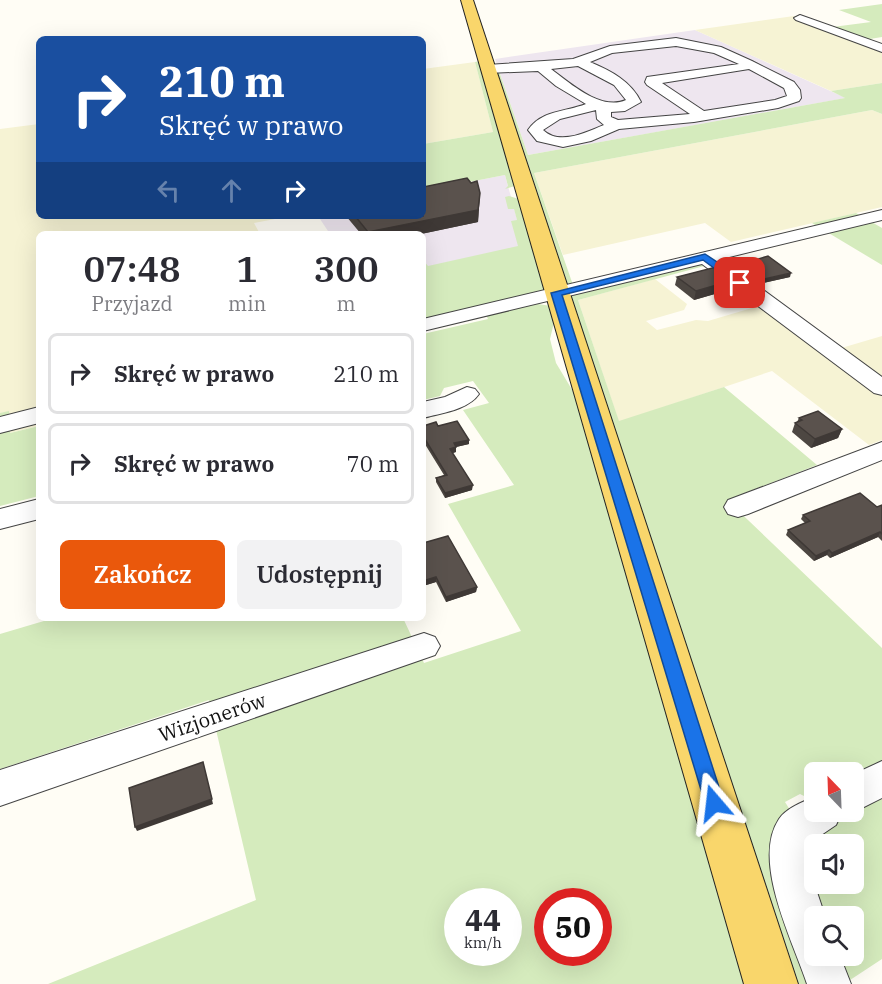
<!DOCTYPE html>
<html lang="pl">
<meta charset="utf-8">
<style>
body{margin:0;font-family:"IBM Plex Serif",serif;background:#f2f2f3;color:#2b2b33;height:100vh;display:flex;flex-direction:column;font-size:22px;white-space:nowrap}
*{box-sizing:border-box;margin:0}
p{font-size:20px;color:#7c7c81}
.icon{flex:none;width:33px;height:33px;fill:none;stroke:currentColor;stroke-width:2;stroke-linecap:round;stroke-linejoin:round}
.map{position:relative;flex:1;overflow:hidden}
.drawer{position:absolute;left:36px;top:231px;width:390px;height:390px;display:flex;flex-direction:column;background:#fff;border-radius:9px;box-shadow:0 6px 24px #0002}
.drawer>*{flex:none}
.hud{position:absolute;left:36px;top:36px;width:390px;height:183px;border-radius:9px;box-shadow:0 6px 24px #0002;background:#1a4fa0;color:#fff;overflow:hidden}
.needle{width:39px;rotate:337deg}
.fabs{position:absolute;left:804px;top:762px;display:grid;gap:12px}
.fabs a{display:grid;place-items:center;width:60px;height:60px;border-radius:9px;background:#fff;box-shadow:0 6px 24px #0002;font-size:30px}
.speed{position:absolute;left:444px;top:888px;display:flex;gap:12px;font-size:30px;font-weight:700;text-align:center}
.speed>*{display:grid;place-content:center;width:78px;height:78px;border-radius:50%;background:#fff;box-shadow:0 6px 24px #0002;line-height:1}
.speed small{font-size:15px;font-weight:400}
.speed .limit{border:9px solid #d22;background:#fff;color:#111}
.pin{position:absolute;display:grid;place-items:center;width:51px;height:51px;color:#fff;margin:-26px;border-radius:12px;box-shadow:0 3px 9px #0006}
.me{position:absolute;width:66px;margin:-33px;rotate:343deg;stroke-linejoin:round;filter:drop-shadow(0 0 4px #0008)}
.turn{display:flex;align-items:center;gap:21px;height:126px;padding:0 24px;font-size:27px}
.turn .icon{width:78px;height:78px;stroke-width:2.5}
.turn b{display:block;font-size:42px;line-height:51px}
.lanes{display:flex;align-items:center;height:57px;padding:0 24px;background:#0003;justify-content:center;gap:30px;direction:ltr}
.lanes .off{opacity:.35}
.eta{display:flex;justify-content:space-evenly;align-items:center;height:102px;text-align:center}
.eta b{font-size:36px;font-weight:600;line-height:42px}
.cta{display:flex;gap:12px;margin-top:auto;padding:12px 24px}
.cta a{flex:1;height:69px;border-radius:9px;background:#ea580c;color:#fff;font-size:24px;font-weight:600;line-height:69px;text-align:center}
.cta a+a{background:#f2f2f3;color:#2b2b33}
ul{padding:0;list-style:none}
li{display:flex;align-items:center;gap:18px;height:81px;margin:0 12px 9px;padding:0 12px;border:3px solid #e1e1e2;border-radius:9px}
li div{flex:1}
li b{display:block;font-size:22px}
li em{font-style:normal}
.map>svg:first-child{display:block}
.industrial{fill:#eee6ef}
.farmland{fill:#f6f3d4}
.green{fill:#d5ebbd;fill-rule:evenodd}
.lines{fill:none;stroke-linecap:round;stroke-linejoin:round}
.minor-casing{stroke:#444;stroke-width:2}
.major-casing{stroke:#222;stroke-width:2}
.minor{fill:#fff;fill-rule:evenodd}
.major{fill:#f9d66b;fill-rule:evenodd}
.wall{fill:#4d4742}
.shaded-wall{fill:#3f3936}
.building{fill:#5a524d;stroke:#3f3936;stroke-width:1.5}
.route{fill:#1a73e8;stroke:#114b97;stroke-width:1.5}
.labels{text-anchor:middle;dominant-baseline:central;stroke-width:6;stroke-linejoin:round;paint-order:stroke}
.near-street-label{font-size:20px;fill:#111;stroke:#fff}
</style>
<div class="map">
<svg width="882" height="984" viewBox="0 0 882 984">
<rect width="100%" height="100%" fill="#fffdf5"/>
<g class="industrial">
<path d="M695,30L846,98L528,155L495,59Z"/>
<path d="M505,175L536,289L423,316V234H330L318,216H423V191Z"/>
</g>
<g class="farmland">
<path d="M794,16L882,50V83L831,91L695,30Z"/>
<path d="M475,62L493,132L423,144V69Z"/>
<path d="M872,110L882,114V207L731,242L705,223L563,255L534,173Z"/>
<path d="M39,124V216H291L254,223L260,234H39V426L10,433L9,412L0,413V129Z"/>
<path d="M655,279L687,304L684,310L646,321L657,330L696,320L708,321L762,305L838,349L882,336V440L869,445L772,371L619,422L578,300Z"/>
</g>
<g class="green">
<path d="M882,4V37L858,41L825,28L871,22L839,10Z"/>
<path d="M480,61L515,186L505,189L508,186L505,175L423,191V144L493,132L475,62Z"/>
<path d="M495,71H499L528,155L845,98L831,91L882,83V114L872,110L534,173L573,285L561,282C556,265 548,248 544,231C539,208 544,196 527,177Z"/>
<path d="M509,196L519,199L545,290L423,321V260L428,266L518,246L511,221L517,220L514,209H508L505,197Z"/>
<path d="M856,213L882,228V265L812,223Z"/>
<path d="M700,262L708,265L578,300L619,421L724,387L817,465L727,500L882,648V766L854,781V772H814V801L800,794L785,802L790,810L784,820L820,984H787L571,296Z"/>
<path d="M538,304L551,306L556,314L550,339L556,363L580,403L754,984H48L256,900L209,700L0,769V634L54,618H403L424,663L521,631L448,504L514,485L463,410L489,403L473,381L444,388L440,396L423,400V334L488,319L486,315ZM458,902H508V952H458ZM548,902H598V952H548Z"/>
<path d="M9,411L10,433L39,426V496L0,506V413Z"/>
<path d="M882,785V959L847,982L836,984L826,956H854V916H814V922L807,899L800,856L811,829L834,812H854ZM814,844H854V884H814Z"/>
</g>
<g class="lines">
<defs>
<g id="minor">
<path d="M800,15L882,44V52L796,20L794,18Z"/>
<path d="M676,38L721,47L752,61L794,82L800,90L801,98L799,101L778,108L694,122L619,129L591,141L563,147L537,141L528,130C542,110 565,112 586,104L556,86L538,71L487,73L481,69L487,65L573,59L610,46ZM676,46L714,53L739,64L647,77L645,82L647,85L690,114L618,120L611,117V112L625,111L641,102C631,81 611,71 590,62L612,53ZM578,66L614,85L626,100C601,111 571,84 551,69ZM749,69L784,88L787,96L775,100L704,111L662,83ZM596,110L597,119L604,125C586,132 560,146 543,130L560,119Z"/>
<path d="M882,210V220L721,259L882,377V395L874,393L702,264L423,331V319Z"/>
<path d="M467,387L475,389L479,394C468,410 441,413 423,418V402L445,397Z"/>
<path d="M39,407V423L0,433V417Z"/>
<path d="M882,442V460L748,514L738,517L728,514L724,507L728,500Z"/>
<path d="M39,499V519L0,529V509Z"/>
<path d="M424,633L435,637L440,646L435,655L0,806V770Z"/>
<path d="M882,761V798L854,812H853L854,774Z"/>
<path d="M814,797V812H842L836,825L808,844L810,871L825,916H814V956H840L851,984H807C793,941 751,861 779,819C786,808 803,802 814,797Z"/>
</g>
<path id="major" d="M461,0H473L798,984H744Z"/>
</defs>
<use href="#minor" class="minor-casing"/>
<use href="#major" class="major-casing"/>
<use href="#minor" class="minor"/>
<use href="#major" class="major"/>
</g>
<g class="wall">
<path d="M471,183L480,193L478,222L421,234H361L346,216H423Z"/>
<path d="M739,265L790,277L759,284L738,269Z"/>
<path d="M677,277L734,280L732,289L694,300L675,285Z"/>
<path d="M799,418L842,429L838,438L811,448L792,432L795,423L797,422Z"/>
<path d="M423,426H438L469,444L456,447V452L452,453L472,490L445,498L436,482V478L444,475L423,441Z"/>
<path d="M882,505V541L878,537L830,558L827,555L814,561L786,535L788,530L805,523L801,519L803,515L877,507Z"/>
<path d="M423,543L477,587L476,592L446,602L436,582L423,586Z"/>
</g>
<g class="shaded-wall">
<path d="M480,193L478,222L421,234H368V232Z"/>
<path d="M791,273L790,277L759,284L760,280Z"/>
<path d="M734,280L732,289L694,300L696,291Z"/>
<path d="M842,429L838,438L811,448L815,439Z"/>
<path d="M469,440V444L456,447V452L450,454V449L454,443Z"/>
<path d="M473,485L472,490L445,498V493Z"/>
<path d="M880,532L878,537L830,558L832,553Z"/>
<path d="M829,550L827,555L814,561L816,556Z"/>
<path d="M436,577V582L423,586V581Z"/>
<path d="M477,587L476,592L446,602V597Z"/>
<path d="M203,762L213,804L137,831L135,827Z"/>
</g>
<g class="building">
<path d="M467,178L471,183L477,181L480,193L478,210L368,232L355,216H423V187Z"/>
<path d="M768,256L791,273L760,280L739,265Z"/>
<path d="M716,267L734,280L696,291L677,277Z"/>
<path d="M818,411L842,429L815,439L795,423L802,420L799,418Z"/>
<path d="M457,421L469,440L454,443L456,447L450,449L473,485L445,493L436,478L447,475L423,436V426L436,422L438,426Z"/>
<path d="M860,493L877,507L882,505V534L880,532L832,553L829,550L816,556L788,530L810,521L803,515Z"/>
<path d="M448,536L477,587L446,597L436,577L423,581V543Z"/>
<path d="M203,762L212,799L135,827L129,788Z"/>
</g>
<path class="route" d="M705,254L744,280V285H737L703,260L562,295L724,803L721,810L714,812L708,810L705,803L551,293Z"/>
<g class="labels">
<g class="near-street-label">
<text transform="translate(212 717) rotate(-19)">Wizjonerów</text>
</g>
</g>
</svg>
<div class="fabs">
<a><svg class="needle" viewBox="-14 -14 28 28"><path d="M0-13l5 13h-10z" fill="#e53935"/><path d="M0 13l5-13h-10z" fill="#7c7c81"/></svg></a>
<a><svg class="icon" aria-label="sound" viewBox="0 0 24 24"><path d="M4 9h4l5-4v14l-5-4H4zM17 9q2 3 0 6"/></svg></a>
<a><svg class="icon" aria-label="search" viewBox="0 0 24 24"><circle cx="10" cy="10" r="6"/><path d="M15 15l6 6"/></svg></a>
</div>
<div class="speed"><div>44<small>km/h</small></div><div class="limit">50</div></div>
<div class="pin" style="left:740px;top:283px;background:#d93025"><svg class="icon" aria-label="arrive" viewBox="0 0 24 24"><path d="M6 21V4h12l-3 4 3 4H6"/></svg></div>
<svg class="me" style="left:714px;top:803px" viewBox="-20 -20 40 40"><path d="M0-17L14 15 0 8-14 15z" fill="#1a73e8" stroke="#fff" stroke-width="4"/></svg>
<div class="hud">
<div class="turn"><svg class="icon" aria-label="right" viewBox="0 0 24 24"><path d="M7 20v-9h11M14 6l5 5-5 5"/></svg><div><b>210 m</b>Skręć w prawo</div></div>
<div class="lanes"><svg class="icon off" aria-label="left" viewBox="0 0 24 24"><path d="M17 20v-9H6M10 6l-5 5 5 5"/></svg><svg class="icon off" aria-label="ahead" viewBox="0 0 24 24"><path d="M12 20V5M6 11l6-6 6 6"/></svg><svg class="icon" aria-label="right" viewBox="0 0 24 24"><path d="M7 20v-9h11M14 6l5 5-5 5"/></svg></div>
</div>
<section class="drawer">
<div class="eta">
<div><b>07:48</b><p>Przyjazd</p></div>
<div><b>1</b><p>min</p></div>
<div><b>300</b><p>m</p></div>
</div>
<ul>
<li><svg class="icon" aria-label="right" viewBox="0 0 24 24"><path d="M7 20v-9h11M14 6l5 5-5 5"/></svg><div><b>Skręć w prawo</b></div><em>210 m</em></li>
<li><svg class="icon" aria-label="right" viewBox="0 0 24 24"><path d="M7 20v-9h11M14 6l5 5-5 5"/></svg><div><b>Skręć w prawo</b></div><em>70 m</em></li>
</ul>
<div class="cta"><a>Zakończ</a><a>Udostępnij</a></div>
</section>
</div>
